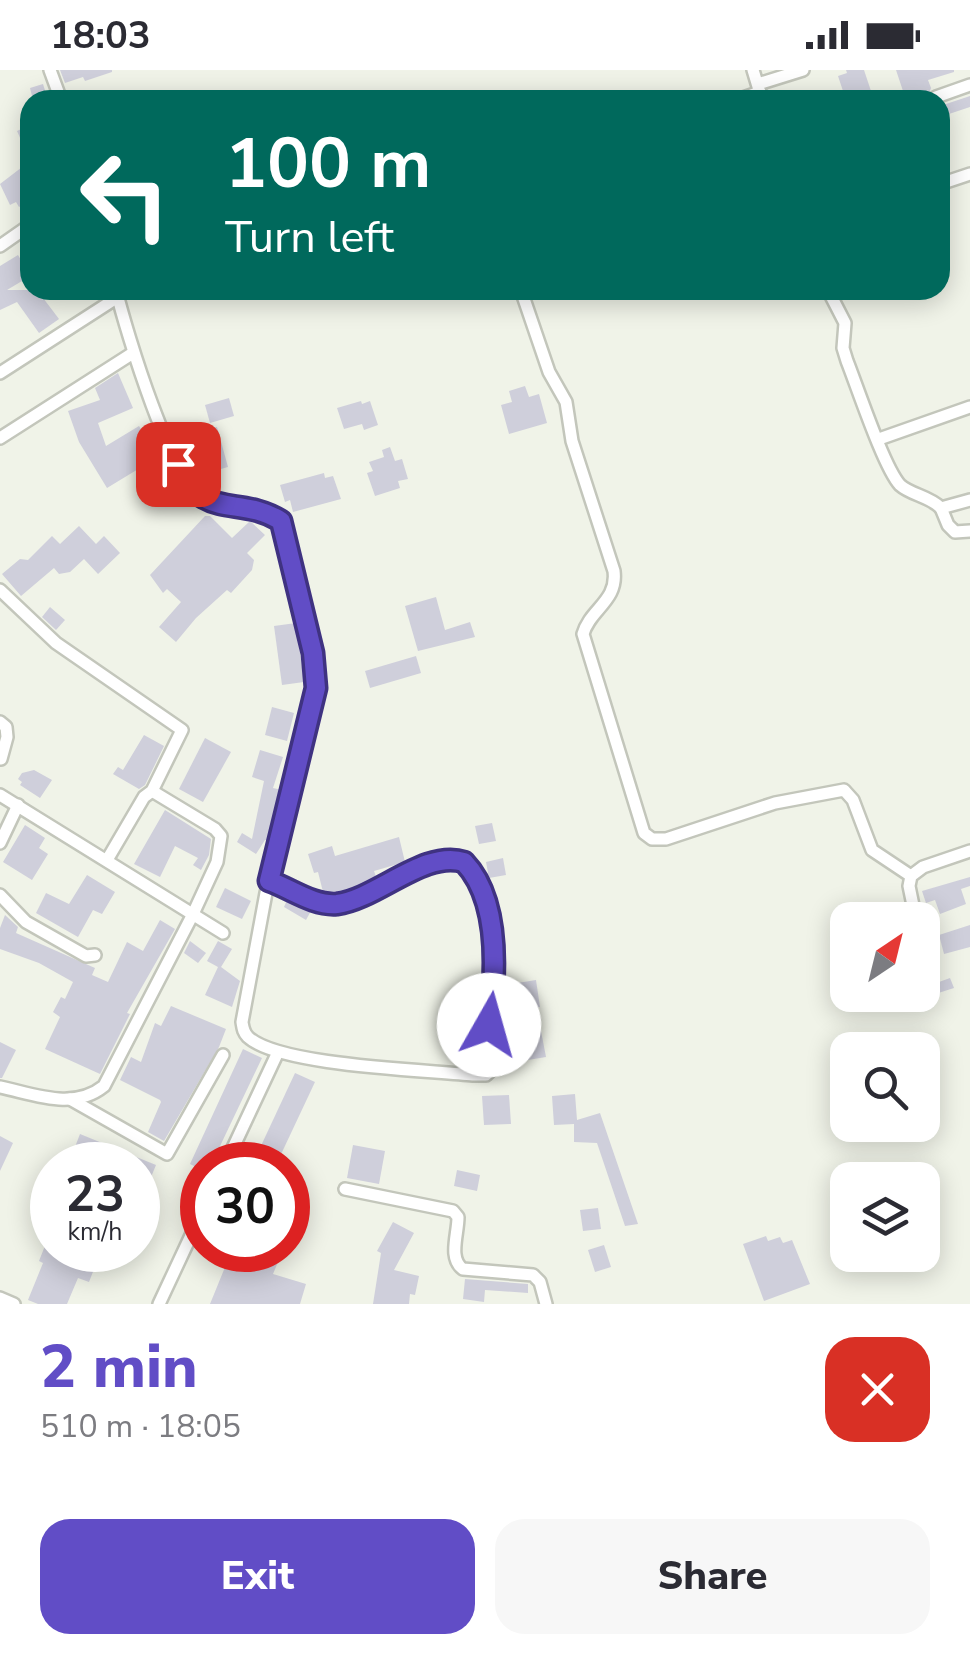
<!DOCTYPE html>
<meta charset="utf-8">
<style>
body{margin:0;font-family:"Nunito Sans",sans-serif;background:#f7f7f7;color:#2b2b33;height:100vh;display:flex;flex-direction:column;font-size:38px;white-space:nowrap}
*{box-sizing:border-box;margin:0}
p{font-size:32px;color:#7c7c81}
.icon{flex:none;width:55px;height:55px;fill:none;stroke:currentColor;stroke-width:2;stroke-linecap:round;stroke-linejoin:round}
.map{position:relative;height:1234px;overflow:hidden}
.panel{display:flex;flex-direction:column;background:#fff;flex:1}
.panel>*{flex:none}
.hud{position:absolute;left:20px;top:20px;width:930px;height:210px;border-radius:30px;box-shadow:0 5px 25px #0003;background:#00695c;color:#fff;overflow:hidden}
.needle{width:65px;rotate:35deg}
.tools{position:absolute;left:830px;top:832px;display:grid;gap:20px}
.tools a{display:grid;place-items:center;width:110px;height:110px;border-radius:20px;background:#fff;box-shadow:0 5px 25px #0003;font-size:50px}
.speed{position:absolute;left:30px;top:1072px;display:flex;gap:20px;font-size:50px;font-weight:700;text-align:center}
.speed>*{display:grid;place-content:center;width:130px;height:130px;border-radius:50%;background:#fff;box-shadow:0 5px 25px #0003;line-height:1}
.speed small{font-size:25px;font-weight:400}
.speed .limit{border:15px solid #d22;background:#fff;color:#111}
.pin{position:absolute;display:grid;place-items:center;width:85px;height:85px;color:#fff;margin:-42px;border-radius:20px;box-shadow:0 5px 15px #0006}
.me{position:absolute;width:110px;margin:-55px;rotate:7deg;stroke-linejoin:round;filter:drop-shadow(0 0 8px #0008)}
.turn{display:flex;align-items:center;gap:35px;height:210px;padding:0 40px;font-size:45px}
.turn .icon{width:130px;height:130px;stroke-width:2.5}
.turn b{display:block;font-size:70px;line-height:85px}
.round{display:grid;place-items:center;flex:none;width:105px;height:105px;border-radius:30px;background:#f7f7f7}
.overview{display:flex;align-items:center;justify-content:space-between;height:170px;padding:0 40px}
h1{font-size:60px;font-weight:800;line-height:75px;color:#614dc6}
.primary-button{display:flex;gap:20px;margin-top:auto;padding:20px 40px}
.primary-button a{flex:1;height:115px;border-radius:30px;background:#614dc6;color:#fff;font-size:40px;font-weight:800;line-height:115px;text-align:center}
.primary-button a+a{background:#f7f7f7;color:#2b2b33}
.status{display:flex;justify-content:space-between;align-items:center;height:70px;padding:0 50px;background:#fff;direction:ltr}
.status svg{height:28px;fill:currentColor}
.map>svg:first-child{display:block}
.building{fill:#cfcfdb}
.lines{fill:none;stroke-linecap:round;stroke-linejoin:round}
.minor-casing{stroke:#c3c6bb;stroke-width:16}
.minor{stroke:#fff;stroke-width:11}
.route-casing{stroke:#3f3281;stroke-width:25}
.route{stroke:#614dc6;stroke-width:18}
</style>
<div class="status"><b>18:03</b><svg viewBox="0 0 49 12"><path d="M0 12V9h3v3zM5 12V6h3v6zM10 12V3h3v9zM15 12V0h3v12zM26 1h20v11H26zM47 4h2v5h-2z"/></svg></div>
<div class="map">
<svg width="970" height="1234" viewBox="0 0 970 1234">
<rect width="100%" height="100%" fill="#f0f3e8"/>
<g class="building">
<path d="M60,0H112V2L85,11L83,7L65,13Z"/>
<path d="M846,0H864L874,30H846L838,6L847,3Z"/>
<path d="M896,0H954V2L928,10L931,18L927,30H906Z"/>
<path d="M43,14L48,30H33L30,18Z"/>
<path d="M970,26V37L940,47V36Z"/>
<path d="M30,55V90L17,61Z"/>
<path d="M30,91V130L19,137L16,132L10,135L0,114Z"/>
<path d="M18,185L27,200L23,202L27,208L7,220H37L59,249L39,263L17,232L0,240V196Z"/>
<path d="M118,303L133,338L98,353L106,376L139,356L158,387L107,418L79,372L68,341L100,330L95,318Z"/>
<path d="M525,316L529,327L539,324L547,353L509,364L501,335L512,332L509,321Z"/>
<path d="M229,328L234,346L210,353L205,335Z"/>
<path d="M361,331L362,334L370,331L378,355L364,360L362,354L344,359L337,338Z"/>
<path d="M217,357L228,397L196,406L182,367Z"/>
<path d="M390,377L395,391L402,389L408,409L398,411L400,418L375,426L367,403L373,401L369,392L384,387L382,380Z"/>
<path d="M324,403L325,408L333,406L341,429L293,442L290,430L285,432L280,415Z"/>
<path d="M205,446H210L232,468L250,451L265,465L247,483L254,490L252,500L231,523L227,520L196,548L176,572L159,557L181,532L167,519L163,523L150,505Z"/>
<path d="M79,456L96,474L104,466L120,483L98,504L84,489L70,502L59,504L54,498L21,526L2,504L20,489L28,490L52,466L60,474Z"/>
<path d="M436,527L445,560L470,552L475,567L418,581L405,536Z"/>
<path d="M50,537L65,550L56,560L42,547Z"/>
<path d="M296,553L304,612L282,615L274,556Z"/>
<path d="M416,586L421,603L370,618L365,601Z"/>
<path d="M272,637L294,643L287,671L265,665Z"/>
<path d="M144,665L164,676L145,715L139,719L113,704L118,697L123,700Z"/>
<path d="M205,668L231,682L203,732L179,719Z"/>
<path d="M260,680L283,687L273,718L282,720L269,771L265,770L256,784L237,772L242,763L252,769L264,711L252,707Z"/>
<path d="M34,700L52,710L40,728L20,715L22,712L18,709L22,703Z"/>
<path d="M165,740L211,769L209,785L201,800L193,795L198,788L175,776L160,807L134,794Z"/>
<path d="M492,753L496,771L479,774L475,756Z"/>
<path d="M25,755L45,768L39,778L48,784L32,810L3,792Z"/>
<path d="M399,767L405,792L374,801L377,810L366,815L335,824L323,822L318,802L314,803L308,784L332,776L335,786Z"/>
<path d="M503,788L506,805L489,808L486,792Z"/>
<path d="M87,805L115,822L102,844L93,840L78,867L36,843L46,823L69,834Z"/>
<path d="M970,807V816L961,819L966,834L940,844L935,830L926,833L922,821Z"/>
<path d="M225,818L251,831L242,849L216,837Z"/>
<path d="M287,830L312,839L306,850L284,837Z"/>
<path d="M5,845L18,857L16,863L95,898L92,905L108,912L127,872L143,881L160,850L175,859L127,943L130,944L100,1004L45,979L60,947L53,942L61,927L65,929L73,912L39,893L0,879V858Z"/>
<path d="M970,855V877L944,884L939,865Z"/>
<path d="M190,871L206,883L198,893L184,883Z"/>
<path d="M218,871L232,879L221,897L240,911L232,937L205,925L218,897L207,891Z"/>
<path d="M950,908L954,918L932,925L928,916Z"/>
<path d="M536,910L540,937L516,941L511,914Z"/>
<path d="M171,936L226,959L219,977L164,1071L148,1062L161,1032L160,1030L120,1010L131,987L141,992L155,953L161,956Z"/>
<path d="M541,961L546,987L522,991L517,965Z"/>
<path d="M0,972L16,980L2,1008H0Z"/>
<path d="M243,979L262,988L211,1095H202V1100L190,1094Z"/>
<path d="M295,1003L315,1012L276,1095H252Z"/>
<path d="M575,1024L577,1050L600,1043L638,1154L625,1156L597,1073L574,1072V1054L554,1055L552,1026Z"/>
<path d="M509,1025L511,1054L484,1055L482,1026Z"/>
<path d="M80,1064L156,1095L138,1139V1095H68Z"/>
<path d="M0,1066L13,1073L0,1101Z"/>
<path d="M353,1075L385,1081L379,1114L347,1108Z"/>
<path d="M457,1100L480,1105L477,1121L454,1116Z"/>
<path d="M598,1138L601,1159L583,1161L580,1140Z"/>
<path d="M393,1152L414,1163L394,1200L419,1206L415,1225L410,1224L409,1234H373L381,1183L377,1181Z"/>
<path d="M52,1158V1180H75L98,1189L89,1212L78,1208L67,1234H38L28,1230L43,1193L39,1191Z"/>
<path d="M766,1166L768,1171L780,1167L783,1173L792,1170L810,1214L764,1231L743,1174Z"/>
<path d="M604,1175L611,1197L595,1202L588,1180Z"/>
<path d="M232,1180H283L273,1204L306,1214L300,1234H210Z"/>
<path d="M465,1209L528,1214V1223L485,1220L484,1232L463,1229Z"/>
</g>
<g class="lines">
<defs>
<g id="minor">
<path d="M50,0L61,30"/>
<path d="M753,0L762,30"/>
<path d="M758,14L803,0"/>
<path d="M936,27L970,15"/>
<path d="M737,30L760,22"/>
<path d="M940,114L970,104"/>
<path d="M0,176L30,155"/>
<path d="M116,220C126,260 172,416 207,432C233,443 254,434 281,451C298,501 321,592 311,643L266,823L242,952C243,958 243,962 248,967C279,996 426,1000 473,1005H486L494,997L489,955L495,912L493,862L478,815L464,792L453,789L437,792L369,824L335,834L303,827L269,811"/>
<path d="M521,220L549,302L566,332L572,371L614,501C618,531 590,539 583,564L644,763L652,769H666L775,733L844,720L853,730L872,780L911,806"/>
<path d="M828,220L845,253L843,278L847,291C857,316 884,398 900,415C911,425 929,426 941,438L970,430"/>
<path d="M0,303L118,227"/>
<path d="M0,368L133,283"/>
<path d="M879,369L970,337"/>
<path d="M941,438L948,455L955,462L970,461"/>
<path d="M0,520L56,573L182,660L152,721L144,727L107,790"/>
<path d="M0,652L6,657L7,667L1,689"/>
<path d="M0,725L223,863"/>
<path d="M0,773L18,735"/>
<path d="M0,825L26,852L86,886L95,885"/>
<path d="M916,850L909,816L911,806L923,797L970,781"/>
<path d="M0,1017C34,1024 73,1041 104,1016L193,844L217,792L221,766L215,759L152,721"/>
<path d="M70,1029L167,1084L223,985"/>
<path d="M225,1095L278,982"/>
<path d="M345,1119L453,1141L458,1147C458,1165 448,1188 463,1199L533,1205L540,1212L546,1234"/>
<path d="M0,1228L14,1234"/>
<path d="M159,1234L202,1142"/>
</g>
</defs>
<use href="#minor" class="minor-casing"/>
<use href="#minor" class="minor"/>
</g>
<g class="lines">
<defs>
<path id="route" d="M178,394C203,453 238,424 281,451L313,583L316,618L269,811C290,818 313,836 337,834C377,829 425,779 464,792C501,831 496,906 489,955"/>
</defs>
<use href="#route" class="route-casing"/>
<use href="#route" class="route"/>
</g>
</svg>
<div class="tools">
<a><svg class="needle" viewBox="-14 -14 28 28"><path d="M0-13l5 13h-10z" fill="#e53935"/><path d="M0 13l5-13h-10z" fill="#7c7c81"/></svg></a>
<a><svg class="icon" aria-label="search" viewBox="0 0 24 24"><circle cx="10" cy="10" r="6"/><path d="M15 15l6 6"/></svg></a>
<a><svg class="icon" aria-label="layers" viewBox="0 0 24 24"><path d="M12 4l9 5-9 5-9-5zM3 14l9 5 9-5"/></svg></a>
</div>
<div class="speed"><div>23<small>km/h</small></div><div class="limit">30</div></div>
<div class="pin" style="left:178px;top:394px;background:#d93025"><svg class="icon" aria-label="arrive" viewBox="0 0 24 24"><path d="M6 21V4h12l-3 4 3 4H6"/></svg></div>
<svg class="me" style="left:489px;top:955px" viewBox="-20 -20 40 40"><circle r="19" fill="#fff"/><path d="M0-13L10 11 0 6-10 11z" fill="#614dc6"/></svg>
<div class="hud">
<div class="turn"><svg class="icon" aria-label="left" viewBox="0 0 24 24"><path d="M17 20v-9H6M10 6l-5 5 5 5"/></svg><div><b>100 m</b>Turn left</div></div>
</div>
</div>
<section class="panel">
<div class="overview"><div><h1>2 min</h1><p>510 m · 18:05</p></div><a class="round" style="background:#d93025;color:#fff"><svg class="icon" aria-label="close" viewBox="0 0 24 24"><path d="M6 6l12 12M18 6L6 18"/></svg></a></div>
<div class="primary-button"><a>Exit</a><a>Share</a></div>
</section>
